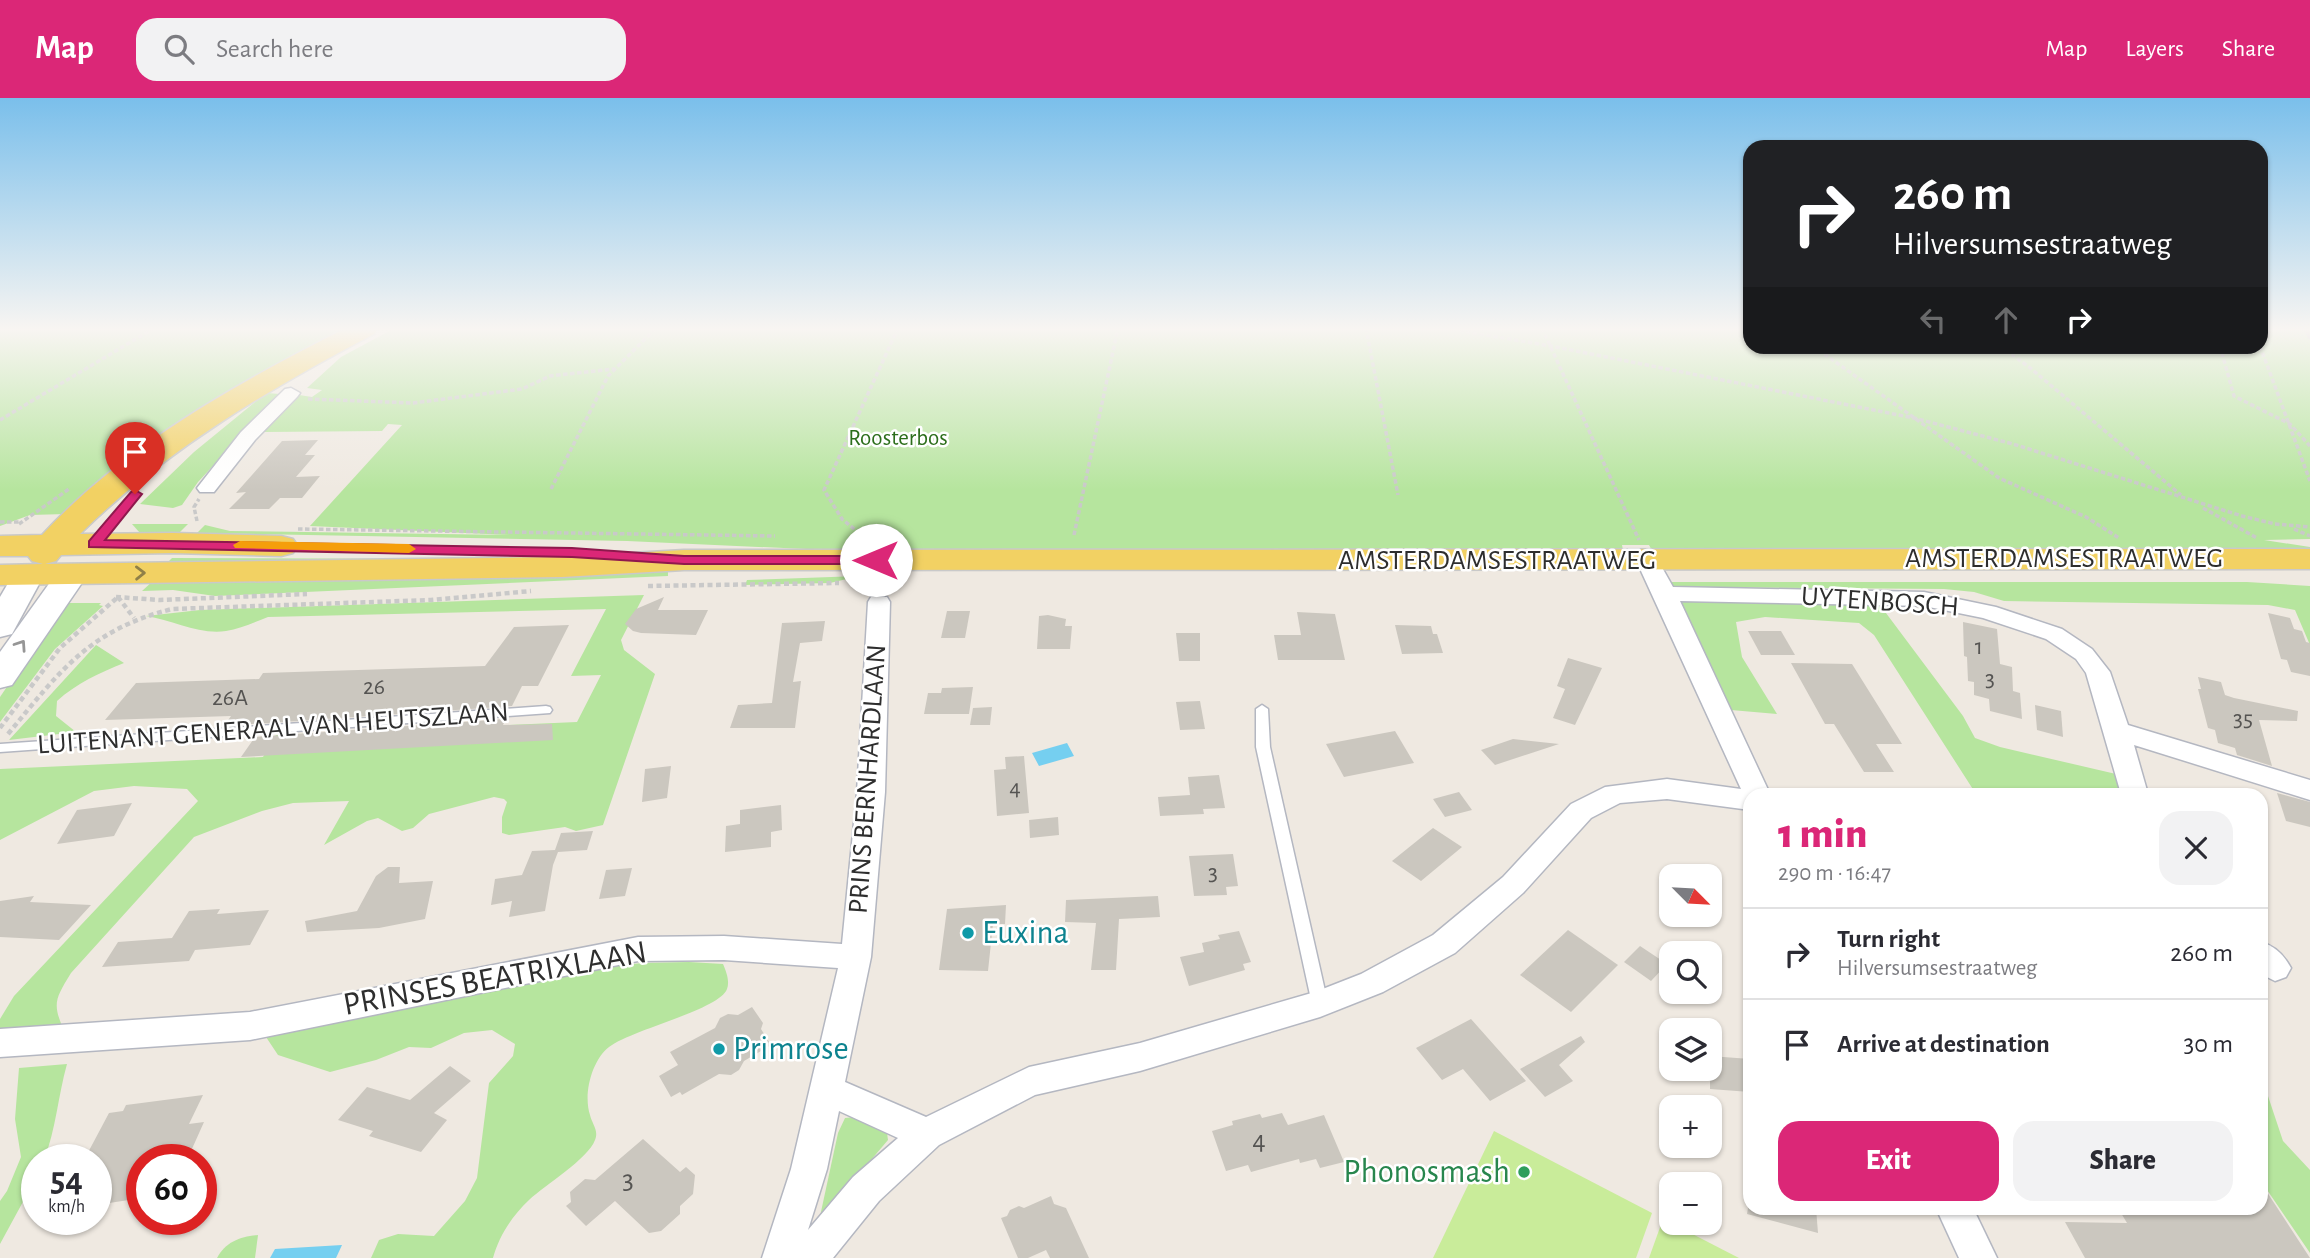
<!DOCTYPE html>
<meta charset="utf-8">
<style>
body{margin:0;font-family:"Alegreya Sans",sans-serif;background:#f2f2f3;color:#2b2b33;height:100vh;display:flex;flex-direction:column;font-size:26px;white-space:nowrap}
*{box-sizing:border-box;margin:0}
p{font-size:23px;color:#7c7c81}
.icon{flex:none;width:38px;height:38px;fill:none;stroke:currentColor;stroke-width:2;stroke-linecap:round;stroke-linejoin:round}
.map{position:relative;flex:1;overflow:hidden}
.panel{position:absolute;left:1743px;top:690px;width:525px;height:427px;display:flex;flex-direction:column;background:#fff;border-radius:21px;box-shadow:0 2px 5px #0004}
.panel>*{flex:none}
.guide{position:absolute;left:1743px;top:42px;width:525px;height:214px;border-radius:21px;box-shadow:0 2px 5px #0004;background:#202124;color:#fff;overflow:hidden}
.needle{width:46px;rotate:114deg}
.controls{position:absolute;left:1659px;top:766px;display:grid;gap:14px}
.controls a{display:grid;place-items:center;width:63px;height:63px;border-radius:14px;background:#fff;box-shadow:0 2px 5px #0004;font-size:35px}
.speed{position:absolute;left:21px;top:1046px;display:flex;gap:14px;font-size:35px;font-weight:700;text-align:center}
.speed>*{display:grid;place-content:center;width:91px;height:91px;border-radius:50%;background:#fff;box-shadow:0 2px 5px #0004;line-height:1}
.speed small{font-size:18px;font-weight:400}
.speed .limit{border:10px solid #d22;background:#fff;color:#111}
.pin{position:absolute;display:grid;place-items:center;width:60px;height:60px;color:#fff;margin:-72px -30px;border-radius:50% 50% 50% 0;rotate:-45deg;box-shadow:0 0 7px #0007}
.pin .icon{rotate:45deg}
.me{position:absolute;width:77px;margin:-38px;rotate:270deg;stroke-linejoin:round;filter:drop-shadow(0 0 5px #0008)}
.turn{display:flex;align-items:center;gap:24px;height:147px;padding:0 35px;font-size:32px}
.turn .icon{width:91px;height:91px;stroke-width:2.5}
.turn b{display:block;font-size:49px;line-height:60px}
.lanes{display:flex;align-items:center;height:66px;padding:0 35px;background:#0003;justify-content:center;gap:35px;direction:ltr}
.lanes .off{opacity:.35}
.round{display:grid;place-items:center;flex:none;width:74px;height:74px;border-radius:21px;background:#f2f2f3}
.summary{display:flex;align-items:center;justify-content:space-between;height:119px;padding:0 35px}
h1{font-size:42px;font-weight:800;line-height:52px;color:#db2777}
.action{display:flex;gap:14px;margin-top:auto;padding:14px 35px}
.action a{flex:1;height:80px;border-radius:21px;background:#db2777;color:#fff;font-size:28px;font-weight:800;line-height:80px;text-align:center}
.action a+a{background:#f2f2f3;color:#2b2b33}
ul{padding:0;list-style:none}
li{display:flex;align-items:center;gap:21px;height:91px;padding:0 35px;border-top:2px solid #e1e1e2}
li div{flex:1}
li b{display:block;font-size:26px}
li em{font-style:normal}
header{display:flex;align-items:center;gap:42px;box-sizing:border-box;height:98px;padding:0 35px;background:#db2777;color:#fff}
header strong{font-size:33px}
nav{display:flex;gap:38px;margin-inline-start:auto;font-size:24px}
.search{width:490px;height:63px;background:#f2f2f3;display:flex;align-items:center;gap:18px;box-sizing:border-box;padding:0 24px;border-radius:21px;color:#7c7c81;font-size:26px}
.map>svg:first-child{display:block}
.green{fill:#b6e59e}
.pitch{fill:#c9ec9a}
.water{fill:#75cff0}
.building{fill:#cbc7bf}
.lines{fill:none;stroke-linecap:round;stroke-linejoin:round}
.service-casing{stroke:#b4b7c1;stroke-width:3}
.minor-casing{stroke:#b4b7c1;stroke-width:3}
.secondary-casing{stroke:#b4b7c1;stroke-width:3}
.primary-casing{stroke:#c9c9c9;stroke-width:3}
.path-far1{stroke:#c9c9c9;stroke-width:3.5;stroke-dasharray:4.5 2.5;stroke-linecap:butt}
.path{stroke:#c9c9c9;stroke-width:4.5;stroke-dasharray:5 3.5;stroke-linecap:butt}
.service{fill:#fff;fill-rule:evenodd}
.minor{fill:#fff;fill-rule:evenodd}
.secondary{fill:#fff;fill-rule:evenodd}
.primary{fill:#f2d163;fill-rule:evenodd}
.rail{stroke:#a3a6b8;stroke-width:4.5}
.oneway{stroke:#908048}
.oneway2{stroke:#969696}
.route{fill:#db2777;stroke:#8e194d;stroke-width:2}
.slow{fill:#f59e0b}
.culture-dot{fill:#0f9aa8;stroke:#fff;stroke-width:2.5}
.leisure-dot{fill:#2e9e5b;stroke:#fff;stroke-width:2.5}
.labels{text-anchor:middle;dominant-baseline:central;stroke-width:5;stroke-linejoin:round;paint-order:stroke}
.far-park-label{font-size:23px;fill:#2c6e1b;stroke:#fff}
.number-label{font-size:24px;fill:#555452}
.street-label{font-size:28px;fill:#2e2e2e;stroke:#fff}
.near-number-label{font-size:28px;fill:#555452}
.near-culture-label{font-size:33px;fill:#0d838f;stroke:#fff;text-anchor:start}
.near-street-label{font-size:33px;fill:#2e2e2e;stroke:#fff}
.near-leisure-label{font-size:33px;fill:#27864d;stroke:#fff;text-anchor:end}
</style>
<header>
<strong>Map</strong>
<div class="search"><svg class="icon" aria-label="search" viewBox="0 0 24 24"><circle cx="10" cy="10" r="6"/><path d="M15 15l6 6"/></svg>Search here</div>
<nav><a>Map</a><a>Layers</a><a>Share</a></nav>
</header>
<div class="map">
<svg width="2310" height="1160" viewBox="0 0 2310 1160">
<rect width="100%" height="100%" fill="#efe9e1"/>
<g class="green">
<path d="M0,230H359L288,268L66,416L30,417L0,428Z"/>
<path d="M395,230H1750V248H2261V230H2310V441L2264,442L2310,449V452L1655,458L1649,447H1622L1623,452L917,456L627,443L197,435L205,427L230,433L510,437L310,428L402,327L388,326L382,333L264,334L299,297L312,299L322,292L307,290L341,259Z"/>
<path d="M266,295L280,296L198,384L182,407L173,410L140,406L194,354Z"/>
<path d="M132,426H188L178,436L140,435Z"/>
<path d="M172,460L452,461L162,470Z"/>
<path d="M668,472V478L215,498L173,492L142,493L155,481Z"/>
<path d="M859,478L830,485L745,487L747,482Z"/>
<path d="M1670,484H2247L2310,488V547L2295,512L2268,507L2004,503L1974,494L1944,491L1673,489Z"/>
<path d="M644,497L621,542L624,552L655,576L603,727L576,733L565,729L509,737L502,735V719L507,704L504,701L494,699L429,716L413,730L402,733L378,720L367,723L324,747L349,703L293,705L262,713L194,739L71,875C54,903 52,906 66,937L0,943V921L14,898L198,703L187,691L134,688L94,693L0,742V671L263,659L276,637L577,624L601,577L571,578L606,511L268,519C255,524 240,531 226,533C199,537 173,522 146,518L200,512Z"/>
<path d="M1678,501L1877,503L1963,618L1975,640L2000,649L2116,676L2123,693L2087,691L2083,696H1976L1874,537L1859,525L1765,519L1736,524L1742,559L1777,616L1731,612Z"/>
<path d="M64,505H101L99,507L103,508L55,551L0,624V599Z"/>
<path d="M96,547L124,565C99,575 77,585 57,603L56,618L76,634L9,642Z"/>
<path d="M689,864L723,866C726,873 730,883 727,891C719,912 633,931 609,949C592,962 583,996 590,1017C592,1026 599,1032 595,1042C588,1061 545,1087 529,1102C512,1118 499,1138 493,1160H371L379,1142L398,1136L434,1138L465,1103L477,1080L489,985L513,958L515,946L492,932L464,935L431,950L409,949L376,962L330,974L278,957L266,939L583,872L642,865Z"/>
<path d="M67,966C58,998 56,1031 44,1062H37V1078L0,1146V1103L7,1093L21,1059L15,1021L19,970Z"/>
<path d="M2261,977L2283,1043L2310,1072V1155L2261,1083Z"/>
<path d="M855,1019L887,1035L888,1042L819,1123L838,1035L845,1020Z"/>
<path d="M258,1137L255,1160H217C225,1144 241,1138 258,1137Z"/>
</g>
<g class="pitch">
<path d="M1494,1033L1652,1115L1636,1160H1433Z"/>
<path d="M1663,1121L1671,1125L1739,1160H1649Z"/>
</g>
<g class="water">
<path d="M1067,645L1074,658L1039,668L1032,655Z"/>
<path d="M342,1147L336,1160H270L275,1151Z"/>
</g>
<g class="building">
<path d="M318,342L305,357H315L296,379L320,378L302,400H280L269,411H229L246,394L236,395L282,343Z"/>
<path d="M664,499L658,512H708L696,537L641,535L633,533L625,526L636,511Z"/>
<path d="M947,513H970L965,540H941Z"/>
<path d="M1297,514L1335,516L1345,562H1278L1274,537H1301Z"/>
<path d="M2268,515L2290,520L2294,531L2302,533L2306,544L2310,545V578L2291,574L2287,562L2281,561Z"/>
<path d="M1039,518L1048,517L1066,521L1065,528H1072L1070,551H1037Z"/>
<path d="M825,523L822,543L800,545L793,584L801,583L795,630H730L738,607L772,605L782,525Z"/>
<path d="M1963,524L1997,531L2000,566L2012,569L2013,593L2020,595L2022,621L1990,613L1989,601L1974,597V584L1968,583L1967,559L1964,558Z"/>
<path d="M569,527L538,588H522L512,608L224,628L231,618L105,622L136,585L259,581L263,575L485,568L514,529Z"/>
<path d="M1395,527L1431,528L1433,536H1437L1443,555L1402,556Z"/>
<path d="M1748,533H1781L1795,557H1761Z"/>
<path d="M1176,535H1200V563H1179Z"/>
<path d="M1568,560L1602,570L1575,627L1553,620L1565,591L1557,588Z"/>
<path d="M1791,565L1852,566L1902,646H1876L1894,674H1864L1834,626H1825Z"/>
<path d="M2198,579L2221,584L2225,597L2234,600L2298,613L2297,623L2259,622L2272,668L2237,657L2235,650L2218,645L2215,632L2208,630L2198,591H2201Z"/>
<path d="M973,589L969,616H924L928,595H941L942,590Z"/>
<path d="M1200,603L1205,631L1180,632L1176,604Z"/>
<path d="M2035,607L2061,613L2063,639L2037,632Z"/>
<path d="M992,609L990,627H970L973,610Z"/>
<path d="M506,621L503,627L552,626L553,642L241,659L255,639Z"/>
<path d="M1395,633L1414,665L1344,679L1326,646Z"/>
<path d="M1513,641L1559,646L1495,667L1481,652Z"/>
<path d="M1024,658L1029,715L997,718L994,672L1006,671L1005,659Z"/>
<path d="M671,668L667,700L642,704L645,671Z"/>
<path d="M1219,677L1225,710L1203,711L1204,716L1160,718L1158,699L1190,697L1188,679Z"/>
<path d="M1459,694L1472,712L1445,719L1433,701Z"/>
<path d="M2277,695L2310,704V729L2286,723Z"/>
<path d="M132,705L114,738L57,746L77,712Z"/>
<path d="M781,707L782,732L771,734V749L725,754L726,728L740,726V712Z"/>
<path d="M1058,719L1059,737L1030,740L1029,722Z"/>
<path d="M1433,730L1462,749L1421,783L1392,763Z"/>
<path d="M593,733L587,752L558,754L553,767L545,813L509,819L512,803L491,807L495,781L522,777L532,753L555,752L561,735Z"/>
<path d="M1233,756L1238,788L1226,789L1227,797L1194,798L1189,758Z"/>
<path d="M388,769H400L399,785L433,783L425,821L379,830L307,834L305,823L357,813L376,778Z"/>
<path d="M632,770L625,798L599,801L606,772Z"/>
<path d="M34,798L30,804L91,807L59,842L0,839V803Z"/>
<path d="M1158,798L1160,819L1119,821L1116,872H1091L1096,825L1065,824L1066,802Z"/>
<path d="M1006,807L1005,826H993L988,873L939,872L947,811Z"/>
<path d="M220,811L217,816L269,812L250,847L195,852L189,863L102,869L118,844L172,840L189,813Z"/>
<path d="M1568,832L1618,867L1571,914L1520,877Z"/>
<path d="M1239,833L1251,864L1243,866L1245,872L1189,888L1180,859L1204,854L1202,845L1220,841L1218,837Z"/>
<path d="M1640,848L1667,866L1651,883L1624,864Z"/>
<path d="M752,909L763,925L761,931L771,947L744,963L739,972L731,977L719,976L682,997L680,994L671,999L659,978L678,967L670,954L715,930L720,920L728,916L738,917Z"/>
<path d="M1471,921L1526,983L1490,1003L1463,971L1442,982L1416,950Z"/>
<path d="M1581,938L1585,944L1559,967L1573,983L1545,999L1520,971Z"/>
<path d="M1710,958L1750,961V994L1710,991Z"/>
<path d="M450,968L471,983L434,1015L447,1022L421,1054L369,1038L373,1033L338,1022L367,989L410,1002Z"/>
<path d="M203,997L189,1026L204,1024L187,1062H142V1100L96,1107V1062H84L109,1015L123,1013L126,1007Z"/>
<path d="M1282,1015L1288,1027L1324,1017L1344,1064L1320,1070L1316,1061L1300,1065L1299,1061L1251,1074L1248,1067L1226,1073L1212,1033L1233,1027L1232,1023L1260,1016L1262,1020Z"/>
<path d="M643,1041L680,1074L686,1069L695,1077L693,1096L680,1108V1116L661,1133L649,1135L615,1103L586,1128L566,1108L571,1104L570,1094L585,1081L595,1082Z"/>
<path d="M2261,1085L2310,1160H2085L2065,1124L2127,1125L2118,1110H2261Z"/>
<path d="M1051,1098L1054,1106L1066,1110L1089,1160H1050L1046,1152L1028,1160H1018L1001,1120L1007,1118L1010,1112L1019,1108L1024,1110Z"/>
<path d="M1748,1110H1816L1818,1135L1747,1116Z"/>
</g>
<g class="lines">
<defs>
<g id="service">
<path d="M1262,607L1268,611L1270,649L1328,906L1326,911L1320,913L1314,911L1312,906L1256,649V611Z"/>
<path d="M546,608L550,609L552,612L550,615L0,654V646Z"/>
</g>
<g id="minor">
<path d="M291,290L300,295L297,299L255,342L214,394H200L197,390L241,334L285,291Z"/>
<path d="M1647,455L1655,457L1673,489L1924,494L1996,509L2062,531L2092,551L2110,574L2128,627L2310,682V702L2134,647L2148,696H2121L2086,575L2076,561L2046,541L1983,520L1924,508L1680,503L1770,696H1750V712L1667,701L1620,705L1591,720L1523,795L1455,855L1383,894L1320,919L1140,973L1035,997L939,1047L879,1103L833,1160H762L791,1071L838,870L724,862L638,863L250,942L0,959V931L250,914L638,839L724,838L842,846L857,694L868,504L871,499H887L890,504L885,694L871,859L845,984L926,1019L1029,969L1140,945L1315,894L1361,876L1433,837L1503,779L1571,706L1605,689L1667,681L1741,691L1636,462L1639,457ZM839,1013L898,1040L853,1079L808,1132L827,1071Z"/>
<path d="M2261,844C2275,848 2284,857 2291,870L2286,879L2275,883L2261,876Z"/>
<path d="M1936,1110H1973L1997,1160H1959Z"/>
</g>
<g id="secondary">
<path d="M72,467L83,469L88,476L12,587L0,590V554L61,469Z"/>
<path d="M28,468L39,470L44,477L12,536L0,539V499L17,470Z"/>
</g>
<path id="primary" d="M346,230H378L374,236C269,291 165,352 80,436L173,435L281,438L293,441L298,448L293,455L281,458L173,455L61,457L56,463L45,466L562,459L684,452L2310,451V471L684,472L562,479L0,487V467L43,466L32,463L28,458H0V438L42,437C125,347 238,285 346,230Z"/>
</defs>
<use href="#service" class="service-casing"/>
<use href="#minor" class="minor-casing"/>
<use href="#secondary" class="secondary-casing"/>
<use href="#primary" class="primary-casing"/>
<g class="path-far1">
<path d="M1366,230L1398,397"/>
<path d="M1445,230L1551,248L1914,320L2013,346L2242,418L2275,426L2310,429"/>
<path d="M1542,230L1639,442"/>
<path d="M1813,248L1999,380L2086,419L2119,440"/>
<path d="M2000,248L2029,269L2181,397"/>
<path d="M2220,248L2234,298L2290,326L2310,348"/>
<path d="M2260,248L2310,383"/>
<path d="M308,301L413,305L522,291L550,278L614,271"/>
<path d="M0,322L154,230"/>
<path d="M551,391L608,278L656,230"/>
<path d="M2203,410L2257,440"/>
<path d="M197,423L194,409L199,401"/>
<path d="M0,424H20"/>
<path d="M19,426L69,391"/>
<path d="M298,431L775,438"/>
<path d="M2294,431L2310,438"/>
<path d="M1074,437L1118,230"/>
<path d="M865,440L842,421L824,392L898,230"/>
</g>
<g class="path">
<path d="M648,488L839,485"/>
<path d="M116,499L160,502L307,496"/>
<path d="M118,499L134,520"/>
<path d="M0,630L60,550L118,499"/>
<path d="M8,636C60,573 89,532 172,511L431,502L531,493"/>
</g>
<use href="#service" class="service"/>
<use href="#minor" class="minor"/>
<use href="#secondary" class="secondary"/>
<use href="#primary" class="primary"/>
<path class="rail" d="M2305,230L2310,239"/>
</g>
<defs><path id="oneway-chevron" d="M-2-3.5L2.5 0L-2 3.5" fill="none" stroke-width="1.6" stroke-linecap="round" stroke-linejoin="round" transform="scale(1.75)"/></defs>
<use class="oneway" href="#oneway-chevron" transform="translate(140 475) rotate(-1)"/>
<use class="oneway2" href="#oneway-chevron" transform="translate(21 547) rotate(-56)"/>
<linearGradient id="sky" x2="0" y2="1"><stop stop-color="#7abfeb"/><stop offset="0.59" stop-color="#f8f5f2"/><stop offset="1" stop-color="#f8f5f2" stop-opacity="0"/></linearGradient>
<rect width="2310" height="392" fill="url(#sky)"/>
<path class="route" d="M135,392L142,396L105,442L572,450L684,458H876L883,462L876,466H684L572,459L89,449V443L131,394Z"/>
<path class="slow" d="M240,443L409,446L416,451L409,455L235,450L233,447Z"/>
<g class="culture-dot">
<circle cx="968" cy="835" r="7"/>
<circle cx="719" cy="951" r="7"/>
</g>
<circle class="leisure-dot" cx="1524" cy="1074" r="7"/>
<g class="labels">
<g class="far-park-label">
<text x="898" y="340">Roosterbos</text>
</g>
<g class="number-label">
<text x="1979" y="549">1</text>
<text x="1990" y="581">3</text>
<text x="374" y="589">26</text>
<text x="230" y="600">26A</text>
<text x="2243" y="621">35</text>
<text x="1015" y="690">4</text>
<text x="1213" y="775">3</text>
</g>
<g class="street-label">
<text x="2064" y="461">AMSTERDAMSESTRAATWEG</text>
<text x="1497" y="463">AMSTERDAMSESTRAATWEG</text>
<text transform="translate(1880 504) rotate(4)">UYTENBOSCH</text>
<text transform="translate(273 631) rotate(-4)">LUITENANT GENERAAL VAN HEUTSZLAAN</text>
<text transform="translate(868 681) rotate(-86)">PRINS BERNHARDLAAN</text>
</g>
<g class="near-number-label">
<text x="1259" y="1043">4</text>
<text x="628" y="1082">3</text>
</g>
<g class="near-culture-label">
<text x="982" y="835">Euxina</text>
<text x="733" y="951">Primrose</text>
</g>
<g class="near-street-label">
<text transform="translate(495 881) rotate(-10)">PRINSES BEATRIXLAAN</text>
</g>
<g class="near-leisure-label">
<text x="1510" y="1074">Phonosmash</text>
</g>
</g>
</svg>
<div class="controls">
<a><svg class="needle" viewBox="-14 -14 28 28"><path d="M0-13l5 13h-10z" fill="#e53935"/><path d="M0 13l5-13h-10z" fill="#7c7c81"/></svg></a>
<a><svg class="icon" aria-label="search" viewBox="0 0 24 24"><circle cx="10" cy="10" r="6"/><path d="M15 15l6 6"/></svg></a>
<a><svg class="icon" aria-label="layers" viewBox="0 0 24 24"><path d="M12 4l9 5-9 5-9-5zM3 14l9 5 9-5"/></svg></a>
<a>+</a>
<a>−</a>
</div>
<div class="speed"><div>54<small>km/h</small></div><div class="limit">60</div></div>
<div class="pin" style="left:135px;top:396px;background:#d93025"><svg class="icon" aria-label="arrive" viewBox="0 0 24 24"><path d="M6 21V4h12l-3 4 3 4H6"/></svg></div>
<svg class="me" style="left:876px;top:462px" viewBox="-20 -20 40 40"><circle r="19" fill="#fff"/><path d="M0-13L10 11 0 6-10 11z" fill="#db2777"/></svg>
<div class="guide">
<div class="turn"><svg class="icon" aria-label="right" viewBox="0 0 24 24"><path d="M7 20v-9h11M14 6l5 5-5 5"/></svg><div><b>260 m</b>Hilversumsestraatweg</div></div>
<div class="lanes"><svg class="icon off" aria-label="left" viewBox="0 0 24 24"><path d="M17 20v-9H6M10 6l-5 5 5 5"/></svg><svg class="icon off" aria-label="ahead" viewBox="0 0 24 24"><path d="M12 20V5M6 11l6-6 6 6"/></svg><svg class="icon" aria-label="right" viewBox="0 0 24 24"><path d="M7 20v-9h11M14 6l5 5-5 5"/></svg></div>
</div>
<section class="panel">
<div class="summary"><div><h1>1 min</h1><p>290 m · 16:47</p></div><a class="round"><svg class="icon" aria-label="close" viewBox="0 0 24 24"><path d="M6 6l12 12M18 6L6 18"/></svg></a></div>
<ul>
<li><svg class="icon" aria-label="right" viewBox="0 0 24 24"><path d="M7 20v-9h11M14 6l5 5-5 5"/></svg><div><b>Turn right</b><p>Hilversumsestraatweg</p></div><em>260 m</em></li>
<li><svg class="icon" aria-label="arrive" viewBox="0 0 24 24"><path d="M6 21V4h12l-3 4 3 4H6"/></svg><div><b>Arrive at destination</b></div><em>30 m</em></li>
</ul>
<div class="action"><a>Exit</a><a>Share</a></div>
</section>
</div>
